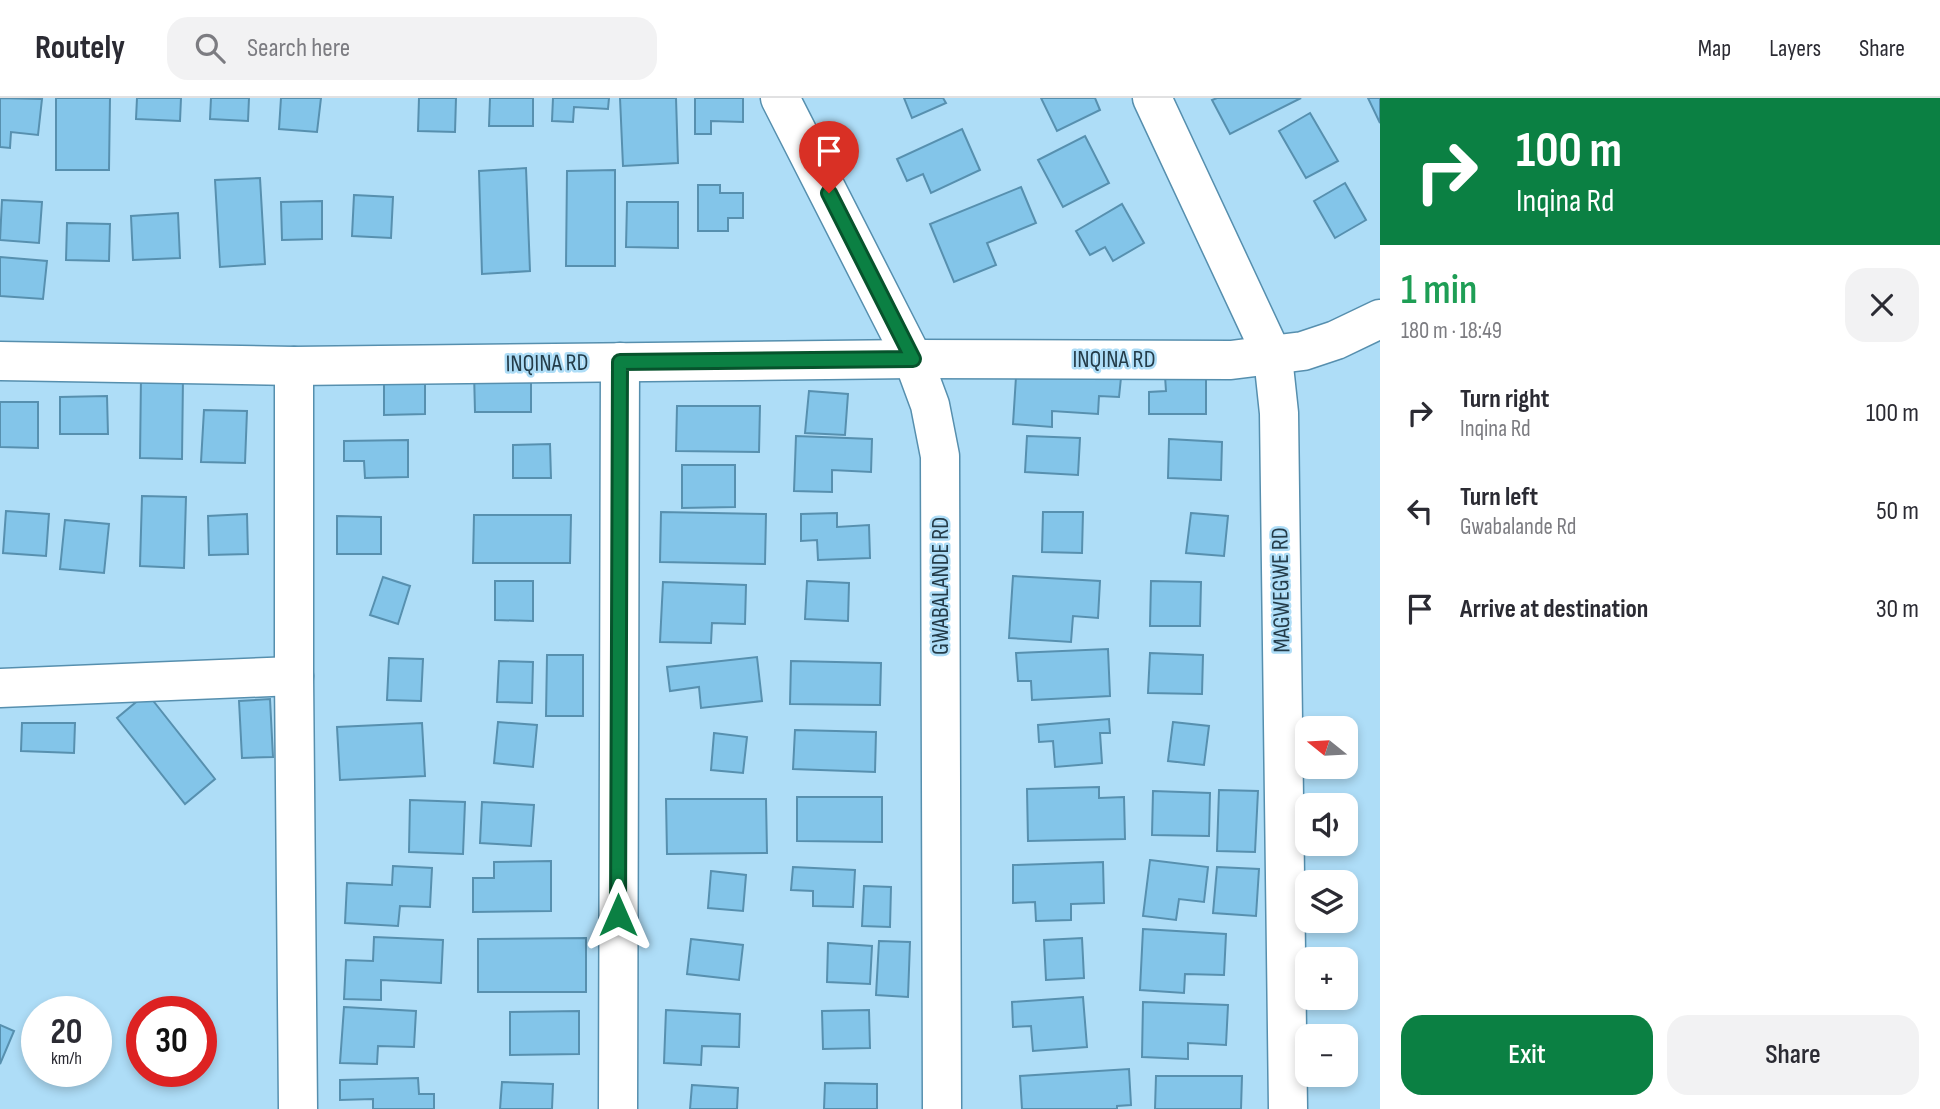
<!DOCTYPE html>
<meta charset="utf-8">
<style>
body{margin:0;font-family:"Sofia Sans Condensed",sans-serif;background:#f2f2f3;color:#2b2b33;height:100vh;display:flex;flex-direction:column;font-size:26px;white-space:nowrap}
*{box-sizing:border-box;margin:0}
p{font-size:23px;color:#7c7c81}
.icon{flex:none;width:38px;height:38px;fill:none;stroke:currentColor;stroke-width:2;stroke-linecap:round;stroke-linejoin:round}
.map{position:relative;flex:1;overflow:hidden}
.drawer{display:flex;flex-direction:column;background:#fff;width:560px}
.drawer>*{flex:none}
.hud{background:#0b8043;color:#fff;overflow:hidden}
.needle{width:46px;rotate:288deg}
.tools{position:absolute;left:1295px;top:618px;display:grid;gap:14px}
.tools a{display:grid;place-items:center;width:63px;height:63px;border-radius:14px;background:#fff;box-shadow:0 4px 10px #0003;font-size:35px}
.speed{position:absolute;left:21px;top:898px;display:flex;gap:14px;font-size:35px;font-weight:700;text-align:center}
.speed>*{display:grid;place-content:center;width:91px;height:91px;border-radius:50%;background:#fff;box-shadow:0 4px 10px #0003;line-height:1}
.speed small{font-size:18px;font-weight:400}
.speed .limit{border:10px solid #d22;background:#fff;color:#111}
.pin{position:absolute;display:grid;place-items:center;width:60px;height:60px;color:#fff;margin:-72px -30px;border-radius:50% 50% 50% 0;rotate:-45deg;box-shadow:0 0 7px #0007}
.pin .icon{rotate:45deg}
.me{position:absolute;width:77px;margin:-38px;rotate:0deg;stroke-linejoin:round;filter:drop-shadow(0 0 5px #0008)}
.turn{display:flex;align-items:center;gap:24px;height:147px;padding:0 21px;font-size:32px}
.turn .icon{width:91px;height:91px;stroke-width:2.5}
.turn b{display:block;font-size:49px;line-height:60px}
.round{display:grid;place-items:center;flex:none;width:74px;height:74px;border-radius:21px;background:#f2f2f3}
.summary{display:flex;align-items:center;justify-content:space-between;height:119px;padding:0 21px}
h1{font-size:42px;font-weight:600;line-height:52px;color:#1e9e55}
.primary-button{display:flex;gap:14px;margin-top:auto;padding:14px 21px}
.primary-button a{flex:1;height:80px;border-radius:21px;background:#0b8043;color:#fff;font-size:28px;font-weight:600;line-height:80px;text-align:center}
.primary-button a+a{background:#f2f2f3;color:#2b2b33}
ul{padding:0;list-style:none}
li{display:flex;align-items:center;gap:21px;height:98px;padding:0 21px}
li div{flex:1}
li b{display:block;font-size:26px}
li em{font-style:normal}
header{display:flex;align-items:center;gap:42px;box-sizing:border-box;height:98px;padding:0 35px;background:#fff;border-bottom:2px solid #e1e1e2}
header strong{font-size:33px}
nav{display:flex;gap:38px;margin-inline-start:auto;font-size:24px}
.search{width:490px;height:63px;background:#f2f2f3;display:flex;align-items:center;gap:18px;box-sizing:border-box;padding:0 24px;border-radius:21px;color:#7c7c81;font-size:26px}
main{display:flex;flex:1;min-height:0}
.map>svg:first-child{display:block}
.building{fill:#83c5e9;stroke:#5790af;stroke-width:2}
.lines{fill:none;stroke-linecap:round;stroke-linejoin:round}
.street-casing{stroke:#568fae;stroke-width:41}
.street{stroke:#fff;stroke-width:38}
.route-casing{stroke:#07532c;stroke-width:18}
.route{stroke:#0b8043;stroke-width:12}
.labels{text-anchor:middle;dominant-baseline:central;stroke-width:5;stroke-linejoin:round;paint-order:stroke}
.street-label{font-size:24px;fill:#243c49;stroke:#aeddf7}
</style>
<header>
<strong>Routely</strong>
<div class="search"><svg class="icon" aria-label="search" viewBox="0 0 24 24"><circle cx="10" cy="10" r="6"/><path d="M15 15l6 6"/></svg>Search here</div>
<nav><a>Map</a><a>Layers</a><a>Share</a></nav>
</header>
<main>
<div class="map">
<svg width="1380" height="1011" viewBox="0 0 1380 1011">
<rect width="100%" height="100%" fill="#aeddf7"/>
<g class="building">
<path d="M0,0L42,1L38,37L11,34L10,50L0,49Z"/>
<path d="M56,0H110L109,72H56Z"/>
<path d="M137,0H181L180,23L136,21Z"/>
<path d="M211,0H249L248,23L210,21Z"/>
<path d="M281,0H321L317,34L279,31Z"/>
<path d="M419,0H456L455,34L418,33Z"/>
<path d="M490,0H533V28H489Z"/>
<path d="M553,0H609L608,11L574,9L573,24L552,23Z"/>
<path d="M620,0H676L678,65L623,68Z"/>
<path d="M695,0H743V24L711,23V36H695Z"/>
<path d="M904,0H943L946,5L912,20Z"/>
<path d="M1041,0H1095L1100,12L1057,33Z"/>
<path d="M1217,0H1301L1230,36L1212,2Z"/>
<path d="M1368,0H1380V25Z"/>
<path d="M1310,15L1338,63L1306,80L1279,33Z"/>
<path d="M962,31L980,72L931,95L923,76L907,83L897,61Z"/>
<path d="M1085,38L1109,85L1063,109L1038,62Z"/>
<path d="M526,70L530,173L482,176L479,73Z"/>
<path d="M615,72V168H566L567,73Z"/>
<path d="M260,80L265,166L220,169L215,82Z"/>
<path d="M1345,85L1366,122L1335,140L1314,103Z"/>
<path d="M698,87H720V95H743V120H728V133H698Z"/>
<path d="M1021,89L1036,125L987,145L996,167L954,184L930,126Z"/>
<path d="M354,97L393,99L391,140L352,138Z"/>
<path d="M2,102L42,104L39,145L0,142Z"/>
<path d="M322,103V141L282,142L281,104Z"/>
<path d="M627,104H678V150L626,149Z"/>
<path d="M1122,106L1144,145L1113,163L1105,149L1090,157L1076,133Z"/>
<path d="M178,115L180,160L133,162L131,118Z"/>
<path d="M67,125L110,126L109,163L66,162Z"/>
<path d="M0,159L47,163L43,201L0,198Z"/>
<path d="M1017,263L1122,270L1119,299L1099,298L1098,316L1052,313V329L1013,326Z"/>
<path d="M531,273V314H475L474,274Z"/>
<path d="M141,278L183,279L182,361L140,360Z"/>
<path d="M1165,278H1206V316H1149V294L1166,293Z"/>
<path d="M384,279H425V316L384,317Z"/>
<path d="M809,293L848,296L845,337L805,335Z"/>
<path d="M107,298L108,336H60V299Z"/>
<path d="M0,304H38V350L0,349Z"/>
<path d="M677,308H760L759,354L676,353Z"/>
<path d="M204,312L247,313L245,365L201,364Z"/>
<path d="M796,338L872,341L871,374L832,372V394L794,393Z"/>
<path d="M1027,338L1080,340L1078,377L1025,374Z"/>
<path d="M1169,341L1222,344L1221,382L1168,380Z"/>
<path d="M408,342V379L365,380L364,363H344V343Z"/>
<path d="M550,346L551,380H513V347Z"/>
<path d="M682,367H735V409L682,410Z"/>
<path d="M142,398L186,399L184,470L140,468Z"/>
<path d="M6,413L49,416L46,458L3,455Z"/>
<path d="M661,414L766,416L765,466L660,464Z"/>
<path d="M1043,414H1083L1082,455L1042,454Z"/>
<path d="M837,415V429L869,427L870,460L818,462L817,442L801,443V416Z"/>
<path d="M1191,415L1228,418L1224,458L1186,455Z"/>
<path d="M247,416L248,456L209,457L208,418Z"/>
<path d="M474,417H571L570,465H473Z"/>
<path d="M337,418L381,419V456H337Z"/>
<path d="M65,422L109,426L104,475L60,471Z"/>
<path d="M1013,478L1100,483L1098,520L1073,518L1071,544L1009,540Z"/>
<path d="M383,479L410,488L398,526L370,517Z"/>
<path d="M495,483H533V523L495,522Z"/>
<path d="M807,483L849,485L848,523L805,521Z"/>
<path d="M1151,483L1201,484L1200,528H1150Z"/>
<path d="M663,484L746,487L745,526L712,525L711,545L660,544Z"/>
<path d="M1108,551L1110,598L1032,602L1031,583H1018L1016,555Z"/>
<path d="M1150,555L1203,557L1202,596L1148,595Z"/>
<path d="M547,557H583V618H546Z"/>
<path d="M757,559L762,603L701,610L699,589L670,593L667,569Z"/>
<path d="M389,560L423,561L421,603L387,602Z"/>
<path d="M499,563L533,564L532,605L497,604Z"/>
<path d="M791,563L881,565L880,607L790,606Z"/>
<path d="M147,595L215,681L185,706L117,620Z"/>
<path d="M270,601L273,659L242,660L239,603Z"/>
<path d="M1109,621L1110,635H1100L1102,665L1055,669L1053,643L1039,644L1038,627Z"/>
<path d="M498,624L537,627L533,669L494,665Z"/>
<path d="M1173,624L1209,628L1204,667L1168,663Z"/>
<path d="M22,625H75L74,655L21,653Z"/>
<path d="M422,625L425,678L340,682L337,629Z"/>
<path d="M795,632L876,634L875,674L793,671Z"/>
<path d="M714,635L747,639L743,675L711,672Z"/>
<path d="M1099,689V700L1124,699L1125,741L1028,743L1027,691Z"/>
<path d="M1219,692L1258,693L1255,754L1217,753Z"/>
<path d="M1153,693L1210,695L1209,738L1152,737Z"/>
<path d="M797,699H882V744L797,743Z"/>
<path d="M666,701H766L767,755L667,756Z"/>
<path d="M410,702L465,704L463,756L409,754Z"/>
<path d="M482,704L534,707L531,748L480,745Z"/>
<path d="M1150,762L1208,769L1204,804L1179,801L1176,822L1143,818Z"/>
<path d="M551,763V813L473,814V780H494V764Z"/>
<path d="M1103,764L1104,805L1071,806V822L1036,823L1035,804L1013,805V767Z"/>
<path d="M393,768L432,770L430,809L400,808L398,828L345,825L347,785L392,787Z"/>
<path d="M793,769L855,772L853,809L813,808V793L791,792Z"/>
<path d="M1217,769L1259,771L1256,818L1213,815Z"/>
<path d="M711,773L746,777L743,813L708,810Z"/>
<path d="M864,788L891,789L890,829L862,828Z"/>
<path d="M1143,831L1226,836L1224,877L1185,876L1184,895L1140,892Z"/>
<path d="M374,839L443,842L441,885L381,882V902L344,901L346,862L373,863Z"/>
<path d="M586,840V894H478V841Z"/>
<path d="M1082,840L1084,880L1046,882L1044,842Z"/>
<path d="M691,841L743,847L739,882L687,876Z"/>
<path d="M879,843L910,844L908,899L876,897Z"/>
<path d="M828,845L872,848L870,886L827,884Z"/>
<path d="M1083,899L1087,949L1033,953L1031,928L1013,929L1012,904Z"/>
<path d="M1143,904L1228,907L1226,947L1188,945V961L1142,959Z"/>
<path d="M344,909L416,913L414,949L378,948L377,966L340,965Z"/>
<path d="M666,912L740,916L739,949L702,948L701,967L664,965Z"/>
<path d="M869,912L870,950L823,951L822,913Z"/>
<path d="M579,913V956L510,957V914Z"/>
<path d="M0,927L14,933L0,966Z"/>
<path d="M1129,971L1131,1007L1117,1008V1011H1022L1020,978Z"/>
<path d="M1156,978H1242L1241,1011H1155Z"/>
<path d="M418,980L419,996H434V1011H373V1001L340,1002V982Z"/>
<path d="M502,984L553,986L552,1011H500Z"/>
<path d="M825,985L877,986V1011H824Z"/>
<path d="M692,987L738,990L737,1011H690Z"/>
</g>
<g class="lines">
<defs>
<g id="street">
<path d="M780,0L913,261L930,307L940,358L942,1011"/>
<path d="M1152,0L1273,259L1279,315L1288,1011"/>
<path d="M0,263L294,268L913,261L1231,262L1303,253L1336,242L1380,221"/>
<path d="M294,268V578L298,1011"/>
<path d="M0,590L294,578"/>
<path d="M618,1011L620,264"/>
</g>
</defs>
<use href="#street" class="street-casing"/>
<use href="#street" class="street"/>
</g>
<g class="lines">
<defs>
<path id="route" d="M618,817L620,264L913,261L829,95"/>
</defs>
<use href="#route" class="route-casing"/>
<use href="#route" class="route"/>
</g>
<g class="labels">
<g class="street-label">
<text x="1114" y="261">INQINA RD</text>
<text transform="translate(547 265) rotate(-1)">INQINA RD</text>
<text transform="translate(940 488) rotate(-90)">GWABALANDE RD</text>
<text transform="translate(1281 492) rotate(-91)">MAGWEGWE RD</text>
</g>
</g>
</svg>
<div class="tools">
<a><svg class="needle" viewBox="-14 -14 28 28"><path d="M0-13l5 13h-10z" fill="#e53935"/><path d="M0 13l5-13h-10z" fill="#7c7c81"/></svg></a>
<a><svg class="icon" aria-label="sound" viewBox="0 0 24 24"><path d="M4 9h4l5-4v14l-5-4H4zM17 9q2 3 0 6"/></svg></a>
<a><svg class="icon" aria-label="layers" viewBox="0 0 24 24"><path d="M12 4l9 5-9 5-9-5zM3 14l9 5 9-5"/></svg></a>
<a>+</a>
<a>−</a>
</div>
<div class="speed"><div>20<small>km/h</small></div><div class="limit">30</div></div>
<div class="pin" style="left:829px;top:95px;background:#d93025"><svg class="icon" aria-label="arrive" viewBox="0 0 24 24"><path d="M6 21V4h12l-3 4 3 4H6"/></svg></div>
<svg class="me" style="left:618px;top:817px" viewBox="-20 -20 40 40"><path d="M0-17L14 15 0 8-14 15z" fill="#0b8043" stroke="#fff" stroke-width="4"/></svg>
</div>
<section class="drawer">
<div class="hud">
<div class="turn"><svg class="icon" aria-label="right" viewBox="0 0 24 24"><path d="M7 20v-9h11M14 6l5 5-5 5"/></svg><div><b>100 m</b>Inqina Rd</div></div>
</div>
<div class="summary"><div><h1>1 min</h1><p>180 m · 18:49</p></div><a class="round"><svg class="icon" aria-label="close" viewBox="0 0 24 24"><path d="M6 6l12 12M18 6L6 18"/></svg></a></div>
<ul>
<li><svg class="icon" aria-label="right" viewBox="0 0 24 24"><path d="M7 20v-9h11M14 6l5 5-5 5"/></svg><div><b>Turn right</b><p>Inqina Rd</p></div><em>100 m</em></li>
<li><svg class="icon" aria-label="left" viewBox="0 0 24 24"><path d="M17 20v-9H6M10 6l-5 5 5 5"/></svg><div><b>Turn left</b><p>Gwabalande Rd</p></div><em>50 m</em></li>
<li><svg class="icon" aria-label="arrive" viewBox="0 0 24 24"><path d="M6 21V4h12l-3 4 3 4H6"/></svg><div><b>Arrive at destination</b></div><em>30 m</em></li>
</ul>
<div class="primary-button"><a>Exit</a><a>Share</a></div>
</section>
</main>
